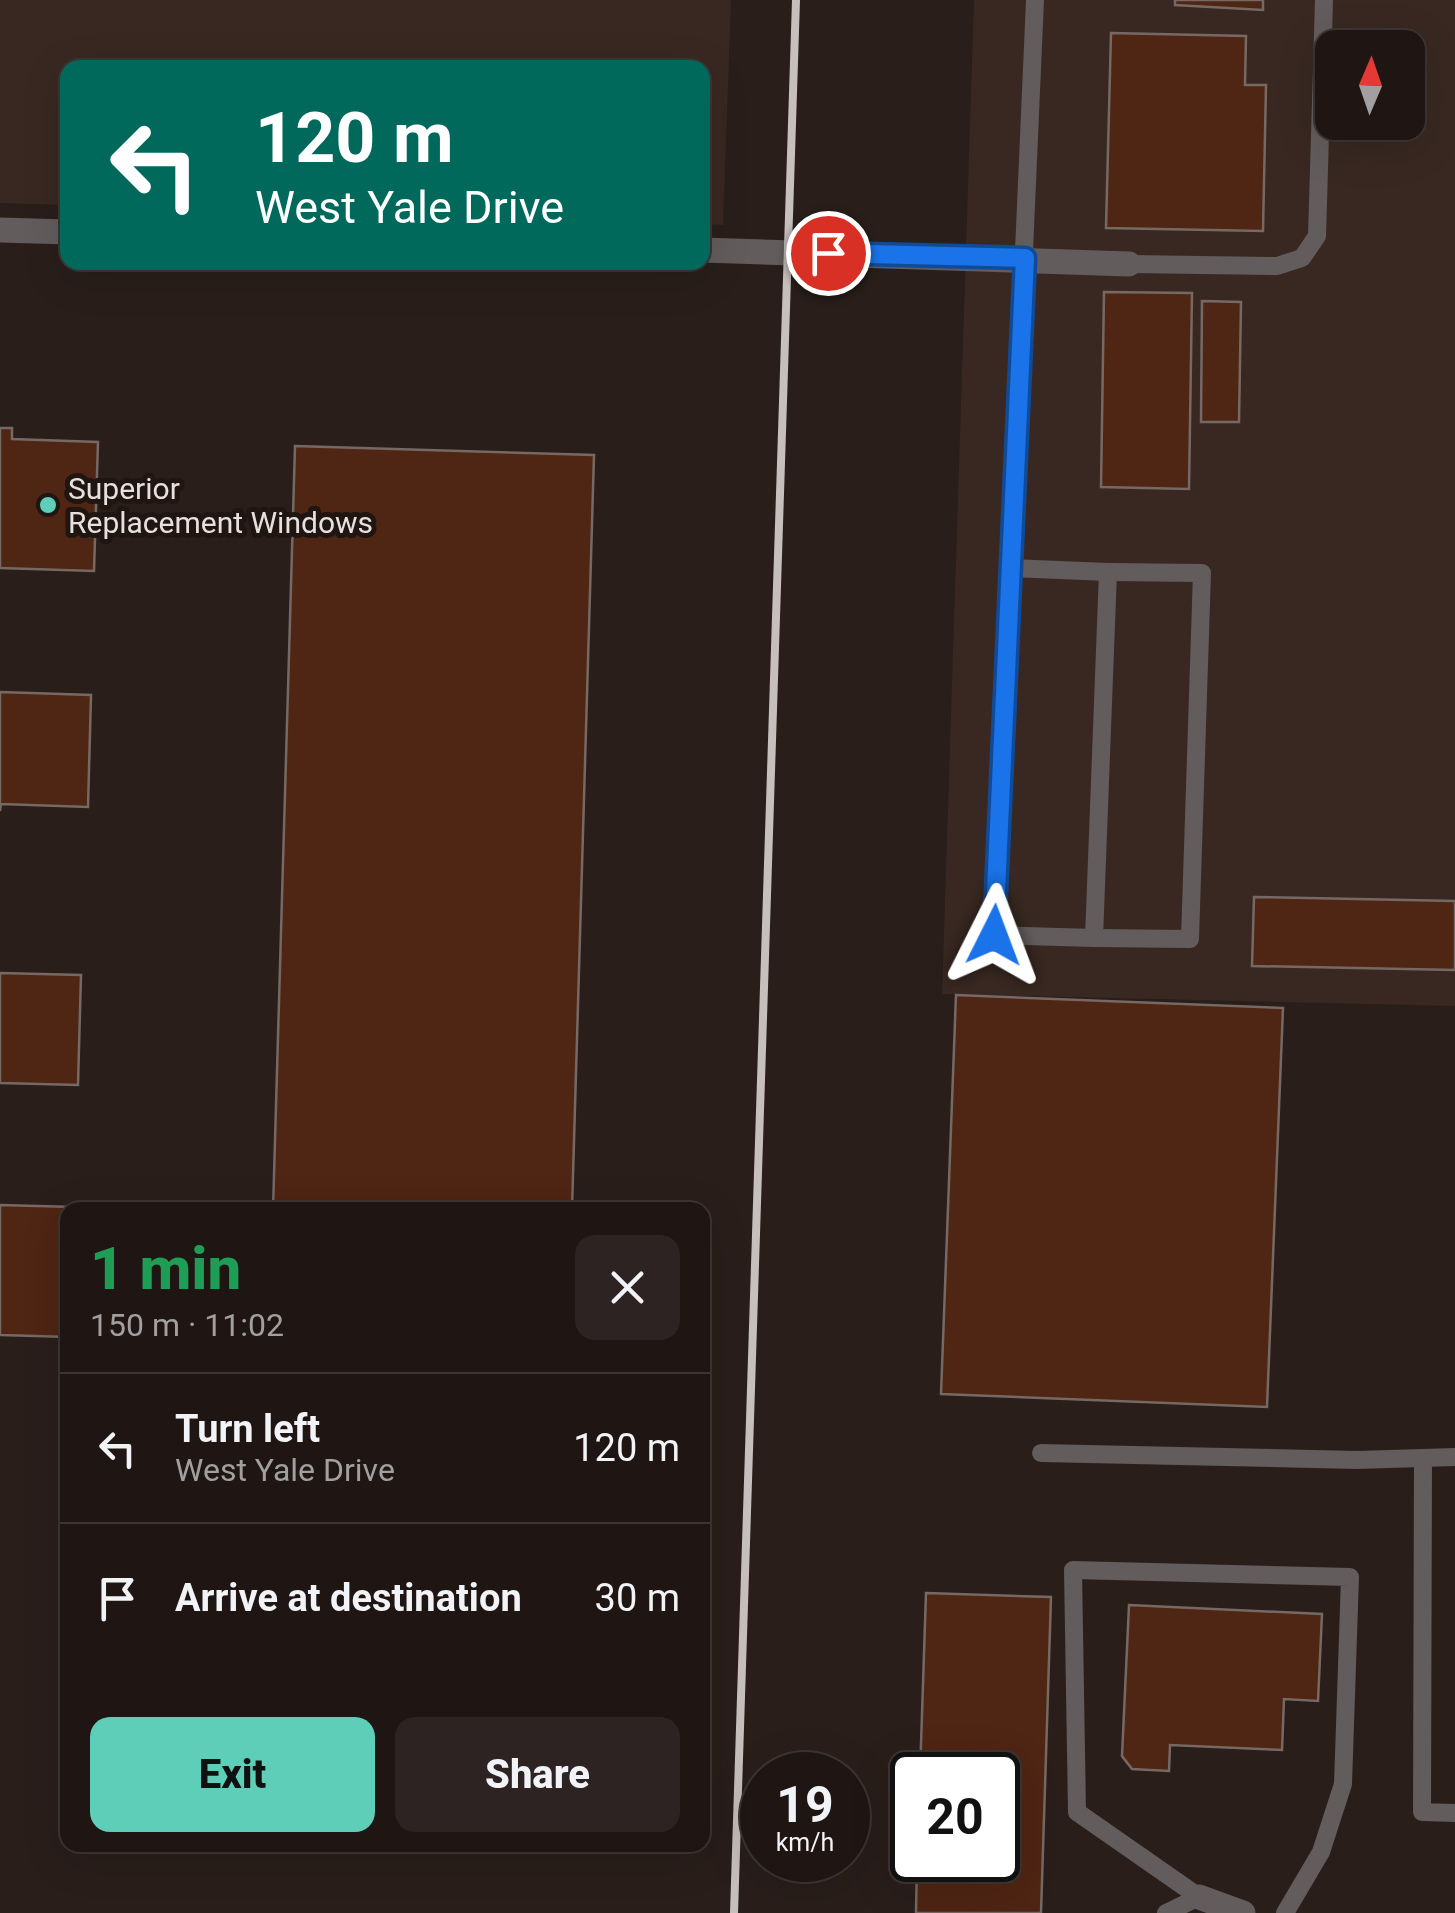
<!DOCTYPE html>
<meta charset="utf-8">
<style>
body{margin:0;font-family:Roboto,sans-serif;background:#2c2322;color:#f1f3f6;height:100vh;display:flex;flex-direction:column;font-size:38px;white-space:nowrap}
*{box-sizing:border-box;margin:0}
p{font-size:32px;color:#a19fa0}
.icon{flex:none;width:55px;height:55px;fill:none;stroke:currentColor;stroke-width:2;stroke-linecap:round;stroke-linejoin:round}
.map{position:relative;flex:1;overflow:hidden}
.sheet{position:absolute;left:60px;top:1202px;width:650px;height:650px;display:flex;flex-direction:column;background:#1f1614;border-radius:20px;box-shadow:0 10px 40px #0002,0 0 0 2px #3c3534}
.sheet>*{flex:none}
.top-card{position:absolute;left:60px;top:60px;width:650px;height:210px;border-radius:20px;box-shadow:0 10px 40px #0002,0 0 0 2px #3c3534;background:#00695c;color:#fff;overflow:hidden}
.needle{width:65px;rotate:2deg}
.fabs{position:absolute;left:1315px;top:30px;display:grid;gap:20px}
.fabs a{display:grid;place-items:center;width:110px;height:110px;border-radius:20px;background:#1f1614;box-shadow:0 10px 40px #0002,0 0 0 2px #3c3534;font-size:50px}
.speed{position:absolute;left:740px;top:1752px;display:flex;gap:20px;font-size:50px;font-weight:700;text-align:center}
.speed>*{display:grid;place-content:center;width:130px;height:130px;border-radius:50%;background:#1f1614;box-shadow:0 10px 40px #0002,0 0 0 2px #3c3534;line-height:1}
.speed small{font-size:25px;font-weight:400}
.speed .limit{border:5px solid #111;border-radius:15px;background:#fff;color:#111}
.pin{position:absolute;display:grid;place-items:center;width:85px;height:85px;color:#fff;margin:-42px;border:5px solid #fff;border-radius:50%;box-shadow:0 2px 10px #0007}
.me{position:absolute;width:110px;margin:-55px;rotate:3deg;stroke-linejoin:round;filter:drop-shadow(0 0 8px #0008)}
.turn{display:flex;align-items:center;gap:35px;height:210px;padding:0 30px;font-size:45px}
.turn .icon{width:130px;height:130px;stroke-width:2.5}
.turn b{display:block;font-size:70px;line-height:85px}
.round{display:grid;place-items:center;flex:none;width:105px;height:105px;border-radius:20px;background:#2c2322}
.head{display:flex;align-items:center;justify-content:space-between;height:170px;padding:0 30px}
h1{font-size:60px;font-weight:800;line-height:75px;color:#1e9e55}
.button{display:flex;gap:20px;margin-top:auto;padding:20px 30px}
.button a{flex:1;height:115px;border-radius:20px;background:#5eceb8;color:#111;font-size:40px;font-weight:800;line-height:115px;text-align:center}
.button a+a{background:#2c2322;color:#f1f3f6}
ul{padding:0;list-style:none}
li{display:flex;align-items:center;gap:30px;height:150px;padding:0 30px;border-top:2px solid #3c3534}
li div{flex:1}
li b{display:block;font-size:38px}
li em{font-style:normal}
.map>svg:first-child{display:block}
.built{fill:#382821;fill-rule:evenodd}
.building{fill:#4f2513;stroke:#766963;stroke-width:2.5}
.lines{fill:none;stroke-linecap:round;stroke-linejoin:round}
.service{stroke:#625c5d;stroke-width:18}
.minor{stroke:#625c5d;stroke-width:25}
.rail{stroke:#c7bfbc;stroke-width:8}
.route-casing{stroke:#114b97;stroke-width:25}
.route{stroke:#1a73e8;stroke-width:18}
.poi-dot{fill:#5eceb8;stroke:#1f1511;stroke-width:4}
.labels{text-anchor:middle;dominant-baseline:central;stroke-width:10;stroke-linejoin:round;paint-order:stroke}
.poi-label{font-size:30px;fill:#e8e0dd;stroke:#1f1511;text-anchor:start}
</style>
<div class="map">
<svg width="1455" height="1913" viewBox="0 0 1455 1913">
<rect width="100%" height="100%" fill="#291e1a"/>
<g class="built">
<path d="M0,0H731L723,225L703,224L702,68H68L67,205L0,203Z"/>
<path d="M974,0H1455V1006L942,994ZM1332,48H1408V122H1332Z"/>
</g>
<g class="building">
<path d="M1175,0H1263V10L1175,5Z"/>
<path d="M1111,33L1246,36L1245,85H1266L1263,231L1106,228Z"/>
<path d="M1104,292L1192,293L1189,489L1101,487Z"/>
<path d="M1202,301L1241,302L1239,422H1201Z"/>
<path d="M0,428H12V439L98,442L94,571L0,568Z"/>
<path d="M295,446L594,455L572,1210H273Z"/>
<path d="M0,692L91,695L88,807L1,804L0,811Z"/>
<path d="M1254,897L1455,901V970L1252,966Z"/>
<path d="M0,973L81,975L78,1085L0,1083Z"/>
<path d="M956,995L1283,1008L1267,1407L941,1394Z"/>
<path d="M0,1205L75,1207L68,1210V1337L0,1335Z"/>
<path d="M926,1593L1051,1597L1041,1913H916L917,1860H998V1775H920Z"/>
<path d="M1129,1605L1322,1614L1318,1701L1284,1699L1282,1750L1170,1745L1169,1771L1132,1769L1122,1756Z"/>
</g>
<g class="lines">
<g class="service">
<path d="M1129,264L1277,266L1302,258L1317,236L1324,0"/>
<path d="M1012,568L1108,572L1094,938L994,935L1035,0"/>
<path d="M1094,938L1190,939L1202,573L1108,572"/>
<path d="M1041,1453L1357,1460L1455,1457"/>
<path d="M1423,1458L1422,1812L1455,1813"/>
<path d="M1199,1897L1077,1812L1073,1570L1350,1577L1343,1784L1321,1852L1285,1913"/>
<path d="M1166,1913L1199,1897"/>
</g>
<g class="minor">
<path d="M0,230L68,232"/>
<path d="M702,250L1129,264"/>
<path d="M1199,1897L1243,1913"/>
</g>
<path class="rail" d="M734,1913L796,0"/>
</g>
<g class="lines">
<defs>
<path id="route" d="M828,253L1025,258L994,935"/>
</defs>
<use href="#route" class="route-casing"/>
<use href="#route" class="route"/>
</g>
<circle class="poi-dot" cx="48" cy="505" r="10"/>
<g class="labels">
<g class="poi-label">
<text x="68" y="488">Superior<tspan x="68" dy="34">Replacement Windows</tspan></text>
</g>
</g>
</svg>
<div class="fabs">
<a><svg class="needle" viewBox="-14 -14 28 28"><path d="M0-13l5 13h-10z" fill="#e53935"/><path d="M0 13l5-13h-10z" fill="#a19fa0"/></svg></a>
</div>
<div class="speed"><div>19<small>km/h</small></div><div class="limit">20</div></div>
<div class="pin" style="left:828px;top:253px;background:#d93025"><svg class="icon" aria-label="arrive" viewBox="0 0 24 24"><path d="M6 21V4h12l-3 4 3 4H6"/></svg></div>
<svg class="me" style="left:994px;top:935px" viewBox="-20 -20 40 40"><path d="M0-17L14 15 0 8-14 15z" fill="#1a73e8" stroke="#fff" stroke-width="4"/></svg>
<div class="top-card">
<div class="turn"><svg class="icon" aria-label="left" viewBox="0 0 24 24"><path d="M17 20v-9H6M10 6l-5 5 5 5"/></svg><div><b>120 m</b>West Yale Drive</div></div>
</div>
<section class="sheet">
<div class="head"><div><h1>1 min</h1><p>150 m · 11:02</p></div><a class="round"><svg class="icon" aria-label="close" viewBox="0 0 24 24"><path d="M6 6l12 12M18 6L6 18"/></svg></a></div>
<ul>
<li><svg class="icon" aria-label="left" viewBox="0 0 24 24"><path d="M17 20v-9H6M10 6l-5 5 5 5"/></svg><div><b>Turn left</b><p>West Yale Drive</p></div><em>120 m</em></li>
<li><svg class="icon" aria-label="arrive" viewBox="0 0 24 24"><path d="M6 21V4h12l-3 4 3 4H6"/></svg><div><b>Arrive at destination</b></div><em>30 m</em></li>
</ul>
<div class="button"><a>Exit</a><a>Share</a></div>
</section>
</div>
